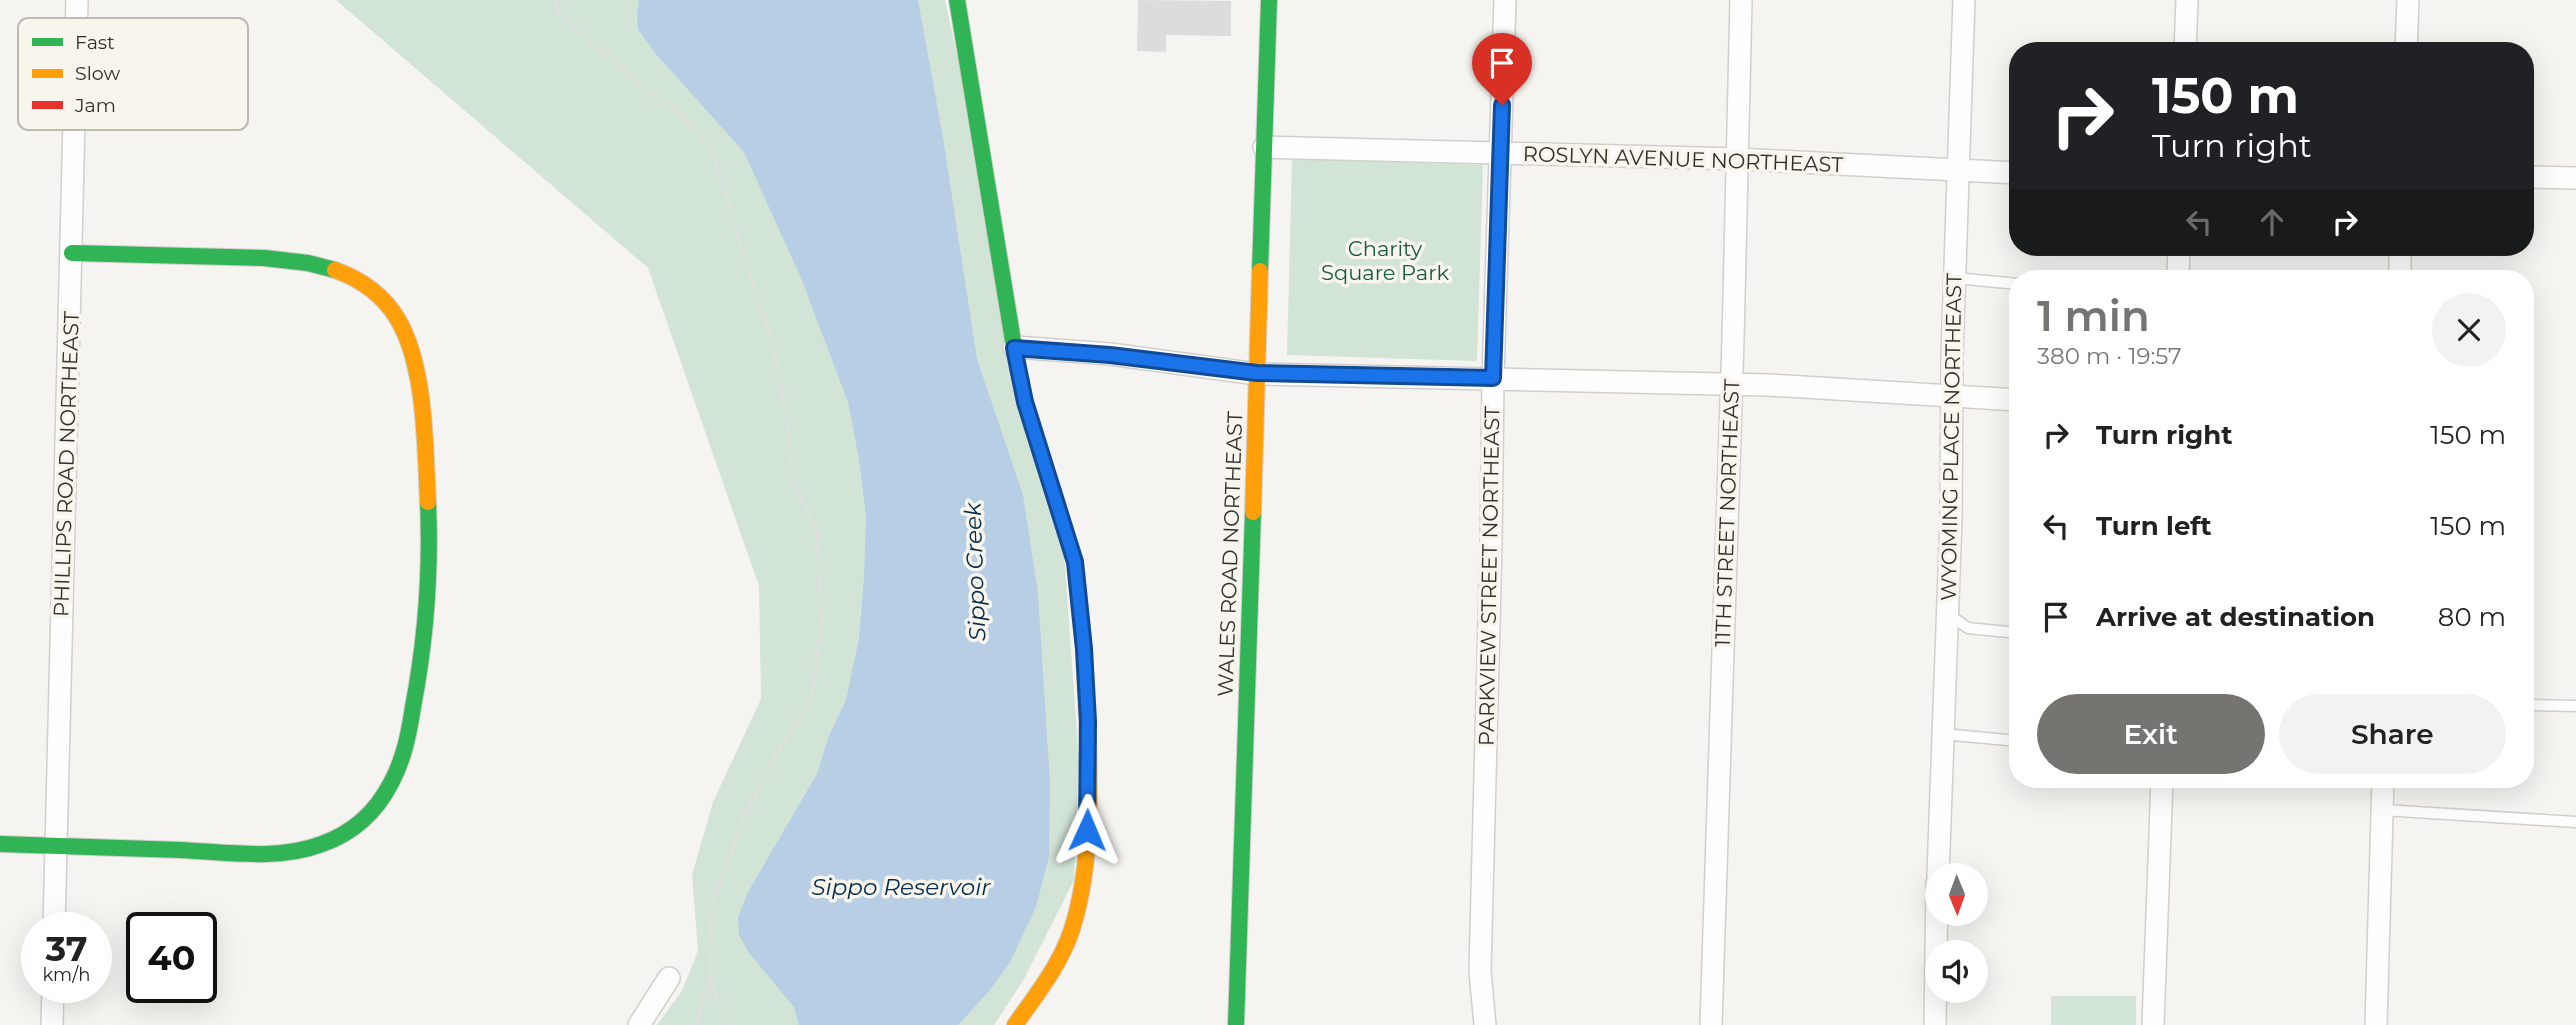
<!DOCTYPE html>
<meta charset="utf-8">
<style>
body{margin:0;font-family:Montserrat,sans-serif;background:#f2f2f2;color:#222;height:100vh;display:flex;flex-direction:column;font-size:26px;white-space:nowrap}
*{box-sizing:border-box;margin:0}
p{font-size:23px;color:#767676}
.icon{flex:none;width:38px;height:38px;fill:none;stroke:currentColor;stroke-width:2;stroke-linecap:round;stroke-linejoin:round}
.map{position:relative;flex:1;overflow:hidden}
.sheet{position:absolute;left:2009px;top:270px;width:525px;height:518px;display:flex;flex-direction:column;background:#fff;border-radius:28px;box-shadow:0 7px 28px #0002}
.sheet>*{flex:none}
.top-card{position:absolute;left:2009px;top:42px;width:525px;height:214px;border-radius:28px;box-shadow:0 7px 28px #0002;background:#202124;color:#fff;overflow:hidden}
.needle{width:46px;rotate:179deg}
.buttons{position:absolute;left:1925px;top:863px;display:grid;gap:14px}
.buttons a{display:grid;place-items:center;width:63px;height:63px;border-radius:50%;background:#fff;box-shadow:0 7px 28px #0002;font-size:35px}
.speed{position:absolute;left:21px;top:912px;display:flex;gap:14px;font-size:35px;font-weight:700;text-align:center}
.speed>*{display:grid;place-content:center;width:91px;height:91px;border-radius:50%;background:#fff;box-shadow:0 7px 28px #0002;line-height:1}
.speed small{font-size:18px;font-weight:400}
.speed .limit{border:4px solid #111;border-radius:10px;background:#fff;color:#111}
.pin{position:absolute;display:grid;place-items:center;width:60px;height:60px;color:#fff;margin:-72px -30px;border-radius:50% 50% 50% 0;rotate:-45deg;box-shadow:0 0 7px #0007}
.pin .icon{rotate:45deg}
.me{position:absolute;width:77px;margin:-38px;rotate:1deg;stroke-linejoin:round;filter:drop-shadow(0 0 5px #0008)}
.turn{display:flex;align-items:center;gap:24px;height:147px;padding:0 28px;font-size:32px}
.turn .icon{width:91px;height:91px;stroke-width:2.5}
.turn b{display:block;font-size:49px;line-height:60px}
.lanes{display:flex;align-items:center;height:66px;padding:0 28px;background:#0003;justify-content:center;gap:35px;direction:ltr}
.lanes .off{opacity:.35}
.round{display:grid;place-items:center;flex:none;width:74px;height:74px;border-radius:37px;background:#f2f2f2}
.summary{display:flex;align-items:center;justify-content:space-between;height:119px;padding:0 28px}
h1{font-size:42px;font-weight:600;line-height:52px;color:#757471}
.action{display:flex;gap:14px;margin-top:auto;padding:14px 28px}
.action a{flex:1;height:80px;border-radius:42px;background:#757471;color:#fff;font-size:28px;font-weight:600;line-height:80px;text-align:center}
.action a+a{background:#f2f2f2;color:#222}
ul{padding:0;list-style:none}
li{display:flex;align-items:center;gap:21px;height:91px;padding:0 28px}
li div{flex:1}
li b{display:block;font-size:26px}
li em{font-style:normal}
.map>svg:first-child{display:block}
.green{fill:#d1e4d6}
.water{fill:#b7cee4}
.building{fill:#dddcdc}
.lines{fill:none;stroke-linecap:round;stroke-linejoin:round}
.lane-casing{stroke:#d0cfcb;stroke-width:13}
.street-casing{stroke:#d0cfcb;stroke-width:24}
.fast-casing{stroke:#d0cfcb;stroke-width:18}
.slow-casing{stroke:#d0cfcb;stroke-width:18}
.jam-casing{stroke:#d0cfcb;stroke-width:18}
.path{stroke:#e1e0df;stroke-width:3.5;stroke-dasharray:7 3.5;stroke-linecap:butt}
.lane{stroke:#fefdfd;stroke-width:10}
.street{stroke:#fefdfd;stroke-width:21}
.fast{stroke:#30b455;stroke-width:16}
.slow{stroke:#ff9f0a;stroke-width:16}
.jam{stroke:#e5322d;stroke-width:16}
.route-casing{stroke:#114b97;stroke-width:18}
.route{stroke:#1a73e8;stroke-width:12}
.labels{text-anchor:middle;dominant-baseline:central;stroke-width:7;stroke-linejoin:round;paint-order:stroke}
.street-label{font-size:21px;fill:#302f2c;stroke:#f8f5ed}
.park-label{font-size:21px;fill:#155c39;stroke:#f8f5ed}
.water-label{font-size:23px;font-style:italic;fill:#052c4c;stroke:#f8f5ed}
.key{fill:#f8f5ed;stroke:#bcbab3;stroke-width:2}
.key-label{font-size:19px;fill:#302f2c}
</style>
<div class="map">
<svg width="2576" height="1025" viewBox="0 0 2576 1025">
<rect width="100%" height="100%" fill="#f5f4f0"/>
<g class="green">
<path d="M336,0H945L1064,553L1079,762L1074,880L1024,979L994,1025H657L682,991L698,951L692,875L713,802L761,699L759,586L648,268Z"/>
<path d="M1292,159L1483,165L1477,361L1287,355Z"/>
<rect x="2051" y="996" width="85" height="29"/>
</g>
<path class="water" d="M639,0H918L943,138L977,359L1023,495L1038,593L1050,784L1049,856L1036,907L1009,964L989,991L958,1025H799L794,1007L749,953L739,935L738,917L748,892L817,774L829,736L846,700L859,639L864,578L866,517L859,459L848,402L801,278L744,152L655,53L638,29L637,18Z"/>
<path class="building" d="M1138,0L1231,1V36L1166,35V52L1137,51Z"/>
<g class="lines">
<defs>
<g id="lane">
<path d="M1955,278L2018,284"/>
<path d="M1948,614L1968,628L2018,633"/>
<path d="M2525,705L2576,706"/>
<path d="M1943,734L2018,741"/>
<path d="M2383,810L2576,822"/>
</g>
<g id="street">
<path d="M2185,51L2187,0"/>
<path d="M2406,51L2408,0"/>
<path d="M1264,147L1737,159L2018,173"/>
<path d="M2525,177L2576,178"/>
<path d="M2178,278L2179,247"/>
<path d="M2400,278V247"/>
<path d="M1014,347L1110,354L1257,374L1768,385L2018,400"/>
<path d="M1938,875L1951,518L1952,356L1964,0"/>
<path d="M54,928L77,0"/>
<path d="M52,1025L53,987"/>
<path d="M639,1025L669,978"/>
<path d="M1485,1025L1480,971L1491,545L1493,378L1505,0"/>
<path d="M1711,1025L1733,340L1741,0"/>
<path d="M1935,1025L1937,883"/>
<path d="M2153,1025L2162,779"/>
<path d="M2376,1025L2383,779"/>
</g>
<g id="fast">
<path d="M957,0L1014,347L1025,402L1058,507"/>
<path d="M72,253L264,258L308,263L335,270"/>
<path d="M1260,271L1269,0"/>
<path d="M0,844C60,846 120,848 180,850C226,852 277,861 322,844C353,833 376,812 391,783C404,759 409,733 413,707C426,639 431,571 428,502"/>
<path d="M1236,1025L1253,512"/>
</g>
<g id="slow">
<path d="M335,270C360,279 383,295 397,318C426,365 425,447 428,502"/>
<path d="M1253,512L1260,271"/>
<path d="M1015,1025C1036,995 1061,964 1072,929C1095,857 1089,771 1086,696"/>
</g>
<path id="jam" d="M1058,507L1075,562L1084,649L1086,696"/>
</defs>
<use href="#lane" class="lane-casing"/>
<use href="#street" class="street-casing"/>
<use href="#fast" class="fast-casing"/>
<use href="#slow" class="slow-casing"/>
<use href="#jam" class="jam-casing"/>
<g class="path">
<path d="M556,0L560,16L649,92L678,112L708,144L721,177L745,261L773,344L789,430L793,480L817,534L822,622L812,698L777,752L742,822L712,906L710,979"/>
<path d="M696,1025L710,979L726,1025"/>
</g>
<use href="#lane" class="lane"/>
<use href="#street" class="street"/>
<use href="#fast" class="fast"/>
<use href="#slow" class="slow"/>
<use href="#jam" class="jam"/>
</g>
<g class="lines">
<defs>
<path id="route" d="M1087,830L1088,721L1084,649L1075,562L1025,402L1014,348L1110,355L1257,373L1493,378L1502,105"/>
</defs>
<use href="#route" class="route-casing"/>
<use href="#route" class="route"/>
</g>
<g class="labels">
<g class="street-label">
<text transform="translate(1683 159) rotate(2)">ROSLYN AVENUE NORTHEAST</text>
<text transform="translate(1951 437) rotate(-89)">WYOMING PLACE NORTHEAST</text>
<text transform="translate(66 464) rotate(-88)">PHILLIPS ROAD NORTHEAST</text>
<text transform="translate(1727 513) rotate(-88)">11TH STREET NORTHEAST</text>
<text transform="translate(1230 554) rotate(-88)">WALES ROAD NORTHEAST</text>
<text transform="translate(1489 576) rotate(-89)">PARKVIEW STREET NORTHEAST</text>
</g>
<g class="park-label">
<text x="1385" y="248">Charity<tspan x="1385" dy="24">Square Park</tspan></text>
</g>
<g class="water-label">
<text transform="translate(975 572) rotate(-92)">Sippo Creek</text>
<text x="901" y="887">Sippo Reservoir</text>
</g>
</g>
<rect x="18" y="18" width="230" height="112" rx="10" class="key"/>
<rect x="32" y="38" width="31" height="8" fill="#30b455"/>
<rect x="32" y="69" width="31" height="9" fill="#ff9f0a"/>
<rect x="32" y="101" width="31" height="8" fill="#e5322d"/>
<g class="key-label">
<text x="75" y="49">Fast</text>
<text x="75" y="80">Slow</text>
<text x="75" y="112">Jam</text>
</g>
</svg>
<div class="buttons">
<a><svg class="needle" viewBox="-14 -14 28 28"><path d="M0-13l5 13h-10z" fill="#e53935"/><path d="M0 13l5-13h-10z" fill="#767676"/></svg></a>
<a><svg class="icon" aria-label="sound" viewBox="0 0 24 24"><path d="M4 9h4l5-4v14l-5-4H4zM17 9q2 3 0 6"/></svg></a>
</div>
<div class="speed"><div>37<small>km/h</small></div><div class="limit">40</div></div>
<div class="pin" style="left:1502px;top:105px;background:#d93025"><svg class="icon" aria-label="arrive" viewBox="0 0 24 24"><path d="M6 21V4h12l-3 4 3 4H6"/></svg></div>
<svg class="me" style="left:1087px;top:830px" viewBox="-20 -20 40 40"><path d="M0-17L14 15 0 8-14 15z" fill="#1a73e8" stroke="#fff" stroke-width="4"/></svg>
<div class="top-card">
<div class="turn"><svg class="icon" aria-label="right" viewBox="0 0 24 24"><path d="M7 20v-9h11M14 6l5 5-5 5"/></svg><div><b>150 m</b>Turn right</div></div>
<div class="lanes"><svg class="icon off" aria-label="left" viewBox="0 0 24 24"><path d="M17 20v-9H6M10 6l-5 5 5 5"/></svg><svg class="icon off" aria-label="ahead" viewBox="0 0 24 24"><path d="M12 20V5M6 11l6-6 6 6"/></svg><svg class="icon" aria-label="right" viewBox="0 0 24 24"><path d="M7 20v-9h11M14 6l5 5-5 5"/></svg></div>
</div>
<section class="sheet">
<div class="summary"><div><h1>1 min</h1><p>380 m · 19:57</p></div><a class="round"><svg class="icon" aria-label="close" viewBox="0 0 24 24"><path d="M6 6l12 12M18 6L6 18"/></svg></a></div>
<ul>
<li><svg class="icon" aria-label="right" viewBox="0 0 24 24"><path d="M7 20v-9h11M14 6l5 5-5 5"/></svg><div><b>Turn right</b></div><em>150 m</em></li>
<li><svg class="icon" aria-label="left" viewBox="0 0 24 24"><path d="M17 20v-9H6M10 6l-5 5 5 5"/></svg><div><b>Turn left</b></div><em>150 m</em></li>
<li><svg class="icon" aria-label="arrive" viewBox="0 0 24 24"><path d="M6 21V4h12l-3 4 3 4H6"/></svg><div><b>Arrive at destination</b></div><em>80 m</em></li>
</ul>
<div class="action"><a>Exit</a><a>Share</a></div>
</section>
</div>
